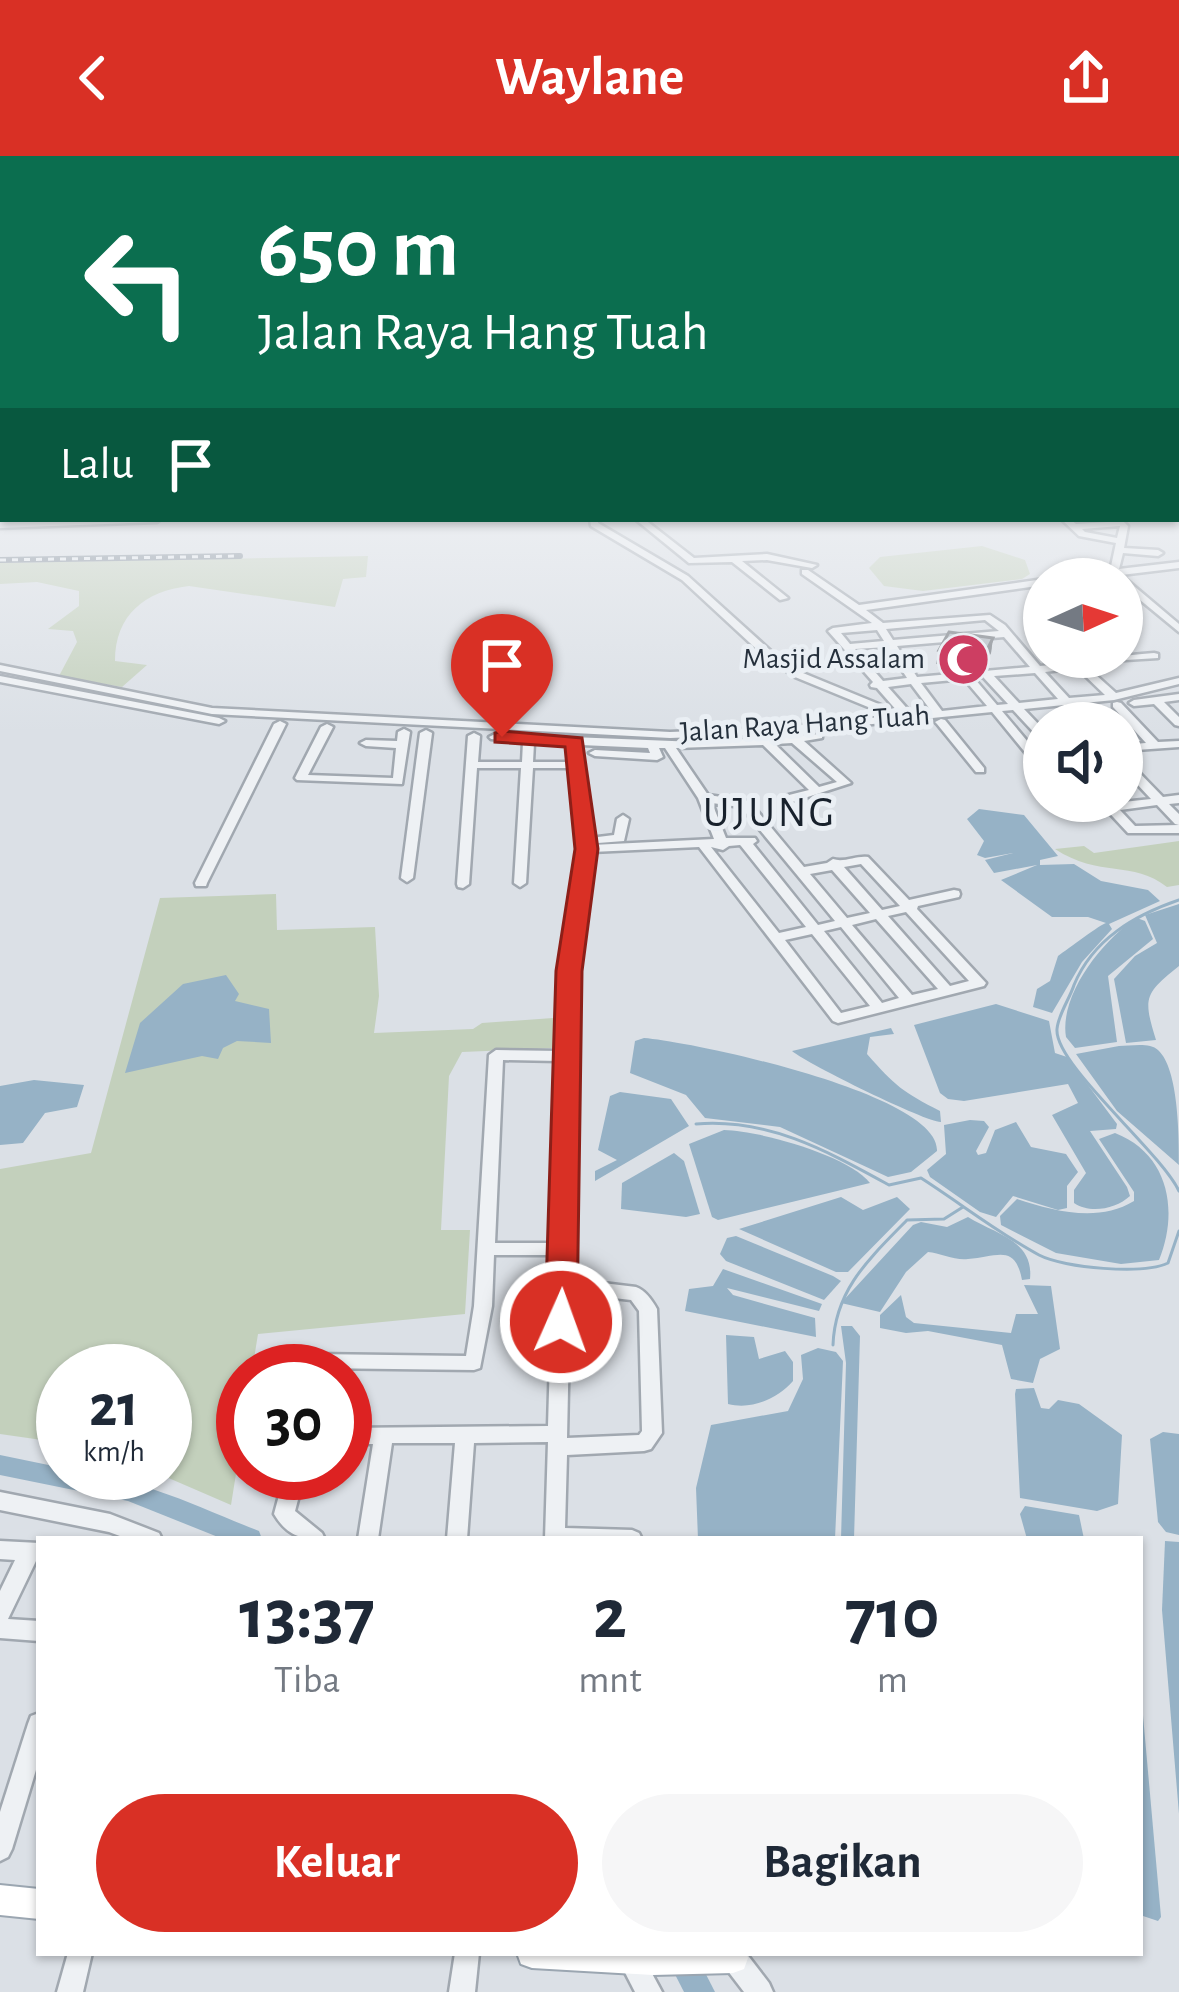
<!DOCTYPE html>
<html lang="id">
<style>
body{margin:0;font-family:"Alegreya Sans",sans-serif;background:#f6f6f7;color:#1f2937;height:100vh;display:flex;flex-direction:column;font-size:45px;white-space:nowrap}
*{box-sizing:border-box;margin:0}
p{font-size:39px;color:#747a83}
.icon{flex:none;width:66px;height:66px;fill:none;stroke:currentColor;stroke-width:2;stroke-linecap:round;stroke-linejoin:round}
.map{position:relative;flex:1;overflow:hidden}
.details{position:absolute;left:36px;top:1380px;width:1107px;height:420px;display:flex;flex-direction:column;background:#fff;border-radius:0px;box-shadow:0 3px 9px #0004}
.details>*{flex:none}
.hud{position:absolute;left:0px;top:0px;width:1179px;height:366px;box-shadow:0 3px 9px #0004;background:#0b6e4f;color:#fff;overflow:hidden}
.needle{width:78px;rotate:87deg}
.controls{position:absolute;left:1023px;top:402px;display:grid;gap:24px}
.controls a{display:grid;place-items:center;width:120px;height:120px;border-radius:50%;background:#fff;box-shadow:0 3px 9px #0004;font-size:60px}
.speed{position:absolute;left:36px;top:1188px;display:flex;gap:24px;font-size:60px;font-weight:700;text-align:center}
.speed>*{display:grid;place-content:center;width:156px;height:156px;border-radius:50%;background:#fff;box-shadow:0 3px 9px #0004;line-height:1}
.speed small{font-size:30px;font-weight:400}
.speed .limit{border:18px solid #d22;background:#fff;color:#111}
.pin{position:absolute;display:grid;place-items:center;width:102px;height:102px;color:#fff;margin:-123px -51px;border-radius:50% 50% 50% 0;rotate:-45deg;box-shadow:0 0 12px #0007}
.pin .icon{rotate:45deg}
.me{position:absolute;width:132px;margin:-66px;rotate:2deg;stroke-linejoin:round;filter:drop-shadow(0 0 9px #0008)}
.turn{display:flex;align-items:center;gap:42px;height:252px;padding:0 60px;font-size:54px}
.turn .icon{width:156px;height:156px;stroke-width:2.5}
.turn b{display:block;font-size:84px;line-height:102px}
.then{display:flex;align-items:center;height:114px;padding:0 60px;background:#0003;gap:24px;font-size:45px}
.eta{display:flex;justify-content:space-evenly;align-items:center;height:204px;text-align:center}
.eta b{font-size:72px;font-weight:600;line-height:84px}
.primary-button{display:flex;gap:24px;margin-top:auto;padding:24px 60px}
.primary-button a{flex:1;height:138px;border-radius:72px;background:#d93025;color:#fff;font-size:48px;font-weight:600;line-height:138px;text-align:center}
.primary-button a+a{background:#f6f6f7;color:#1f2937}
header{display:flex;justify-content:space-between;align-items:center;height:156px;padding:0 60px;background:#d93025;color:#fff;font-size:54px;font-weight:600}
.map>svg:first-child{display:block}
.green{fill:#c3d0bc}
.water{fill:#96b2c6}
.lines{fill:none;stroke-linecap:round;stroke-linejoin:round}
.stream{stroke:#96b2c6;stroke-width:3}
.river{fill:#96b2c6;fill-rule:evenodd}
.minor-casing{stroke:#a1a8b0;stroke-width:5}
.major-casing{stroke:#9ba6b1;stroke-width:4}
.minor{fill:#eef1f4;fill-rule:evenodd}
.major{fill:#fff;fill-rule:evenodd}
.rail-casing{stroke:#75828f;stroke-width:6}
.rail{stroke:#eaeff4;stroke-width:3;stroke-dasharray:6;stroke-linecap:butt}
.wall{fill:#9aa0a7}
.shaded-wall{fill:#7d8288}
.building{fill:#b3bac2;stroke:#7d8288;stroke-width:3}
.route{fill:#d93025;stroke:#8d1f18;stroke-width:3}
.labels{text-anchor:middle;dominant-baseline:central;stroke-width:10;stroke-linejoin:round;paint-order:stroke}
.far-poi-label{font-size:30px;fill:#25303c;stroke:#eaeff4;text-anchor:end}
.far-street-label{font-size:30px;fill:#25303c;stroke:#eaeff4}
.quarter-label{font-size:42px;letter-spacing:3px;fill:#18212c;stroke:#eaeff4}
</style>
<header><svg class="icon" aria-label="back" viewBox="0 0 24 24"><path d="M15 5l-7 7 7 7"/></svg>Waylane<svg class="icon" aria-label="share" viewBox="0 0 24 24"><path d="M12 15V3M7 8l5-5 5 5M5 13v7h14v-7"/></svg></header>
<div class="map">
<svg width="1179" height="1836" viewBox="0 0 1179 1836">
<rect width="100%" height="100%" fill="#dbe0e6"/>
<g class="green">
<path d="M982,390L1025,404L1030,418L1022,423L923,435L884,430L869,412L880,401Z"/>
<path d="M368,400L366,421L343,423L335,451L189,430C145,435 115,459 115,505L147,509L122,531L59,520L77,486L73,475L48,473L79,450V435L37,426L0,428V407Z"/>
<path d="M1179,685V729L1167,731C1133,704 1099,722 1055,693L1084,690L1094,697Z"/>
<path d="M276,738L277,774L375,771L379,840L374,877L473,873L482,867L553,862V892L462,896L449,920L441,1074H470L465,1158L258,1178L252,1215H243V1274L231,1349L157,1317H165V1215H63V1287L0,1278V1013L91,997L160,742Z"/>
</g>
<g class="water">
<path d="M979,653L1024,659L1058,700L1040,704V709L1074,708L1101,725L1148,734L1160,745L1109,768L1112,773L1082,806L1052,857L1033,851L1037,833L1050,825L1058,800C1068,793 1101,768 1106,767L1088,761H1052L1001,724L1037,709L994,717L985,704L1013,697L985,702L977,699L984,685L967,663Z"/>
<path d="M1179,748V810C1144,838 1143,842 1156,884L1126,887L1114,823L1135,800L1157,787L1145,759Z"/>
<path d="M1137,762L1145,765L1153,783L1108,820L1117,886L1075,892L1066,881C1059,839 1103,783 1137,762Z"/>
<path d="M226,819L239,838L235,845L269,853L271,887L237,885L223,892L218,903L202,900L125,917L140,867L183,828Z"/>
<path d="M996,848L1049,865L1055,897L1067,901L1117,968L1116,973L1090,975L1127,1031L1130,1040C1116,1053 1090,1058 1074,1047V1034L1086,1017L1052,959L1078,947L1068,928L964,945L948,943L940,937L914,869Z"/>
<path d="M891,872L894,878L870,881L867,898C895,930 903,936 940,955L941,966C928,967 809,909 792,895Z"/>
<path d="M644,882C694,886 940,938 937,995L911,1016L888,1021L780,971L705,962L686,939L630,917L635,885Z"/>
<path d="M1119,890C1130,890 1150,886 1158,894C1179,913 1179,982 1179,1009L1117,955L1076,898Z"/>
<path d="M34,924L84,929L77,951L45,957L23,987L0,989V930Z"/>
<path d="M620,936L671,943L689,970L595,1025V1015L617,1004L598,994L610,940Z"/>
<path d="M970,964L984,965L989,971L976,995L978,999L986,997L995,974L1016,966L1031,991L1066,998L1078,1016L1067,1030V1052L1058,1054L1013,1040L996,1061L980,1056L930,1021L927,1014L946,998L944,969Z"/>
<path d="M724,974C760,975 848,999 870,1027L718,1064L712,1061L689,988Z"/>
<path d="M1115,977C1169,998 1179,1055 1159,1104L1121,1108L1056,1097L1001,1069L1000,1060L1017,1043C1054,1055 1098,1067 1134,1045V1036L1099,983Z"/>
<path d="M674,997L684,1005L700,1058L686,1061L621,1053L622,1027Z"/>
<path d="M841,1041L863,1054L897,1041L910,1053L848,1116H836L739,1073Z"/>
<path d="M968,1061C995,1078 1034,1084 1030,1123L1022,1124C1015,1087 997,1101 968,1103C956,1105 940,1097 928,1096L906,1116L880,1156L841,1147L913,1069L921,1066L947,1071Z"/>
<path d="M736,1080L833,1120L841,1125L824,1144L726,1105L720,1098L727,1082Z"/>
<path d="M723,1113L822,1148L819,1155L727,1132L733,1139L815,1162L816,1181L685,1155L689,1133L713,1130Z"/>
<path d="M1024,1129L1051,1130L1060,1193L1040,1203L1033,1227L1011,1223L1002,1189L928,1175L906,1177L880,1172V1159L901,1139L906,1161L914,1167L1011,1177L1016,1158H1038Z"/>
<path d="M841,1170H852L860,1180L854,1383H841L846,1207Z"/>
<path d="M726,1179L754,1181L759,1203L785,1195L793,1206V1225C777,1243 752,1254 728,1248Z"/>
<path d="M818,1192L836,1196L843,1205L835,1383H698L696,1332L711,1269L788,1255L803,1223L801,1199Z"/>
<path d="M1034,1232L1041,1252L1049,1253L1058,1244L1079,1248L1122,1279L1118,1348L1097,1355L1020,1342L1015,1238L1016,1233Z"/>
<path d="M1163,1276L1179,1278V1379L1166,1376L1158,1366L1150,1283Z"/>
<path d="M1025,1350L1079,1359L1084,1383H1027L1020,1358Z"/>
<path d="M1165,1385L1179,1386V1658L1162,1454Z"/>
<path d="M1140,1526L1161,1761L1158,1765L1140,1759Z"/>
</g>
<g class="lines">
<g class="stream">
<path d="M1179,744C1135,759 1093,783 1074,829C1070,842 1058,859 1057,873C1054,908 1160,995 1179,1035"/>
<path d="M696,968C769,962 827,995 889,1029L921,1022C960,1047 998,1077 1039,1099C1064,1112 1143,1119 1168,1107L1179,1075"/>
<path d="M833,1189C835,1133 870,1102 907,1064L944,1063L963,1051"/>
</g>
<g class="river">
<path d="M0,1299L63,1312V1317C132,1317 195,1350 259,1375L262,1383H223L128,1345L0,1319Z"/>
<path d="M664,1797H695L715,1836H684Z"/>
</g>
<defs>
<g id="minor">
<path d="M88,363H161L157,366L0,372V366Z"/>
<path d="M590,363H598V367L688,420L771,495L803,517L898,556L877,532L871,531L870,529L873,526L828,475L833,472L872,467L802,418V414H808L859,449L1044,423V429L866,454L883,467L990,459L1005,469L1040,510C1080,506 1115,500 1154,497L1158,498V502L1109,505L1086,510L1116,537L1179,522V528L1114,544L1024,553L1044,574V584L1040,583L1013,554L1002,555L1044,605V612L1037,611L992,556L773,578L670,582L212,558L0,515V509L212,552L670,576L773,572L890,560L795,521L763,499L682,424L591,370ZM985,464L999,475L893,484L886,473ZM877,474L884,485L850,488L841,477ZM1004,481L1030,511L917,521L897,490ZM887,491L907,522L883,525L855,493ZM1077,512L1105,539L1069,542L1045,516ZM1035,517L1058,543L1019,547L994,520ZM983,521L1008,548L997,549L974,522ZM964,523L987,550L942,555L921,527ZM911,528L932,556L912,558L888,531Z"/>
<path d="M635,363H644L694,402L767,398L817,409L812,412L767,404L742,405L788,442L780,444L732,406L689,407Z"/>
<path d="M1061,363H1070L1076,368L1123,365L1128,370L1124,392L1158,394L1163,397L1158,400L1123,397L1119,413L1179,406V412L1121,419L1179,468V476L1122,429V423H1115L1112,420L1058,423L1063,420L1110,415L1116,387L1079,380ZM1120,370L1117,382L1085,376L1082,373Z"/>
<path d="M0,520L219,562L225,565L219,568L0,526Z"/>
<path d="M1179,538V544L1164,546L1179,561V570L1175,569L1154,548L1134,550L1129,547L1134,544Z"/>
<path d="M1117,546L1121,547L1158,586L1179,585V591L1122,595V589L1146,587L1113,551V547Z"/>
<path d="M1076,551L1080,552L1094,567H1082L1071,554Z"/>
<path d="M941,563L945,564L984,612V616H976L937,568L935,566Z"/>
<path d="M280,565L286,568L207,727L206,730H196L195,727L274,568Z"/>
<path d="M327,568L333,571L308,619L393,622L396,592L366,590L360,587L366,584L397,585L398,576L404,573L410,576L402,628L297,624L295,622L321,571Z"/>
<path d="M426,574L432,577L413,722L407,726L401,722L420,577Z"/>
<path d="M474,577L480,580L478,606H522L523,586L491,583L489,581L495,578L697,586L822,578V582L804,585L851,627L789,647L783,643L785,640L809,634L763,589L676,592L708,639L749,645L804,711L827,707L833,703C844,707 857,699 868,701L909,744L954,734L959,735L960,738L959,741L918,750L917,753L986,827L984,830L838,867L833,865L699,691L592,696L576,815L570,1123L636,1131C645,1134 652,1144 657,1153L662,1277L651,1293L644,1295L567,1299L565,1372L632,1374L639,1377L642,1383H545L548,1286L474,1287L467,1383H447L455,1287H392L378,1383H358L373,1288H345V1272L548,1270L553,1099H494L492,1150L480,1212L474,1214L314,1212L308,1210L305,1205L308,1200L314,1198L466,1200L474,1150L489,899L496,894L560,895L562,815L580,693L572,612H533L526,727L520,731L514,727L521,612H477L469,728L463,732L458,731L457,728L468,580ZM534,587L570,589L571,606H533ZM792,587L837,626L819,631L775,588ZM581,589L648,592L650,597L595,594L589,597L595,600L657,604L663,601L659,592H665L698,642L714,683L592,689ZM712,647L741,651L835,765L818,769L753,688L757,685L755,682H726ZM740,689L741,690L806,771L779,777L711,691L723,694L729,690ZM861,708L900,750L882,754L844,711ZM832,714L870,757L847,762L810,718ZM906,756L969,825L950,830L888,760ZM876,763L938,833L912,839L852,769ZM841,771L899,842L882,847L824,775ZM812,778L870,850L841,857L785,784ZM503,904L559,905L554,1087H495ZM570,1137L631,1144L639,1155L642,1275L639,1279L567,1282Z"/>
<path d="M1122,602L1126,603L1163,641L1179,639V647L1169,648L1179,658V669L1175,668L1157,649L1120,654L1135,670L1179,669V677H1128L1101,648L1099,645L1114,647L1151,643L1122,612Z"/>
<path d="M623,659L629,663L624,685L598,687V681L614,679L617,663Z"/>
<path d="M285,1317H305L295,1355L322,1377L325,1383C301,1383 288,1381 274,1358Z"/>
<path d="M0,1336L110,1358L159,1377L162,1383H128L109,1376L0,1354Z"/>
<path d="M0,1385L39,1387V1405H36L8,1463L39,1465V1485L0,1482V1435L15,1404L0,1403Z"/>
<path d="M39,1557V1604L12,1693L8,1701L0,1705V1656L28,1568L31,1560Z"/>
<path d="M68,1797H92L83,1836H57Z"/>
<path d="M455,1797H479L475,1836H449Z"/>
<path d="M615,1797H641L662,1836H635Z"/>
<path d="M718,1797H746L769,1827L773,1836H744L721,1806Z"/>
</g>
<g id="major">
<path d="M0,1729L39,1733V1763L0,1759Z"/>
<path d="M517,1797H746L748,1802L744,1813L733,1817L653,1819L532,1812L521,1808Z"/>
</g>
</defs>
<use href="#minor" class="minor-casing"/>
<use href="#major" class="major-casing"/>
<use href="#minor" class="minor"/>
<use href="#major" class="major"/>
<defs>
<path id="rail" d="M0,404L240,400"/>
</defs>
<use href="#rail" class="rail-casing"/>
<use href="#rail" class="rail"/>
</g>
<path class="wall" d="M993,482L991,497L983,511L936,508L939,494Z"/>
<path class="shaded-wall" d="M993,482L991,497L983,511L986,496Z"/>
<path class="building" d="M949,476L993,482L986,496L939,494Z"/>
<linearGradient id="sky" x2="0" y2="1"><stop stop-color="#87b3da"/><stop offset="0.55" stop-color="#eff1f4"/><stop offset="1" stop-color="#eff1f4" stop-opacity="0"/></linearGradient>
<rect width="1179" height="577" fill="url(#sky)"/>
<path class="route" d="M502,575L582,582L598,693L582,815L577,1166L572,1175L561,1179L549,1175L545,1166L556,815L575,693L565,591L495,586V577Z"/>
<defs>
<symbol id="mosque-disc" viewBox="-11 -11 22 22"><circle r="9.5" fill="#cd3e62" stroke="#eaeff4"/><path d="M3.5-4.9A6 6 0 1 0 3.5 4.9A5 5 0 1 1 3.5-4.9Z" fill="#fff"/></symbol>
</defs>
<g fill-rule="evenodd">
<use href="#mosque-disc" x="934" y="474" width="59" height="59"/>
</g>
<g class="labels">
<g class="far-poi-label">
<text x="925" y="503">Masjid Assalam</text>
</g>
<g class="far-street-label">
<text transform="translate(805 568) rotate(-4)">Jalan Raya Hang Tuah</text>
</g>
<g class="quarter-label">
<text x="770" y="657">UJUNG</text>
</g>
</g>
</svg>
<div class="controls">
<a><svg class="needle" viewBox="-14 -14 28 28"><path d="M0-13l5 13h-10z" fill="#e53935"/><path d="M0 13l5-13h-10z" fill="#747a83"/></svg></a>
<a><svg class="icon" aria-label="sound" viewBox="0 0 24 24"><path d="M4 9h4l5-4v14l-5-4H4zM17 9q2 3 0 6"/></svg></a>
</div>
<div class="speed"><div>21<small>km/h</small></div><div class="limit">30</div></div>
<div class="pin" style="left:502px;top:581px;background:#d93025"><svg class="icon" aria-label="arrive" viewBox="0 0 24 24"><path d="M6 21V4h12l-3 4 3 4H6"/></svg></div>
<svg class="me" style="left:561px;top:1166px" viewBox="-20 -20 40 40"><circle r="17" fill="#d93025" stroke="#fff" stroke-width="3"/><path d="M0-11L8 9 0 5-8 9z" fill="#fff"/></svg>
<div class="hud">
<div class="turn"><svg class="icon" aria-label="left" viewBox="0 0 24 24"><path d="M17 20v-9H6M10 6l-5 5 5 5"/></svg><div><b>650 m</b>Jalan Raya Hang Tuah</div></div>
<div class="then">Lalu<svg class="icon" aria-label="arrive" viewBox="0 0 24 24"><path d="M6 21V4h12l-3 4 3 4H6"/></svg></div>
</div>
<section class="details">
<div class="eta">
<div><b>13:37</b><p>Tiba</p></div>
<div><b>2</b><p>mnt</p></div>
<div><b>710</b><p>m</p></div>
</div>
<div class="primary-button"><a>Keluar</a><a>Bagikan</a></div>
</section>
</div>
